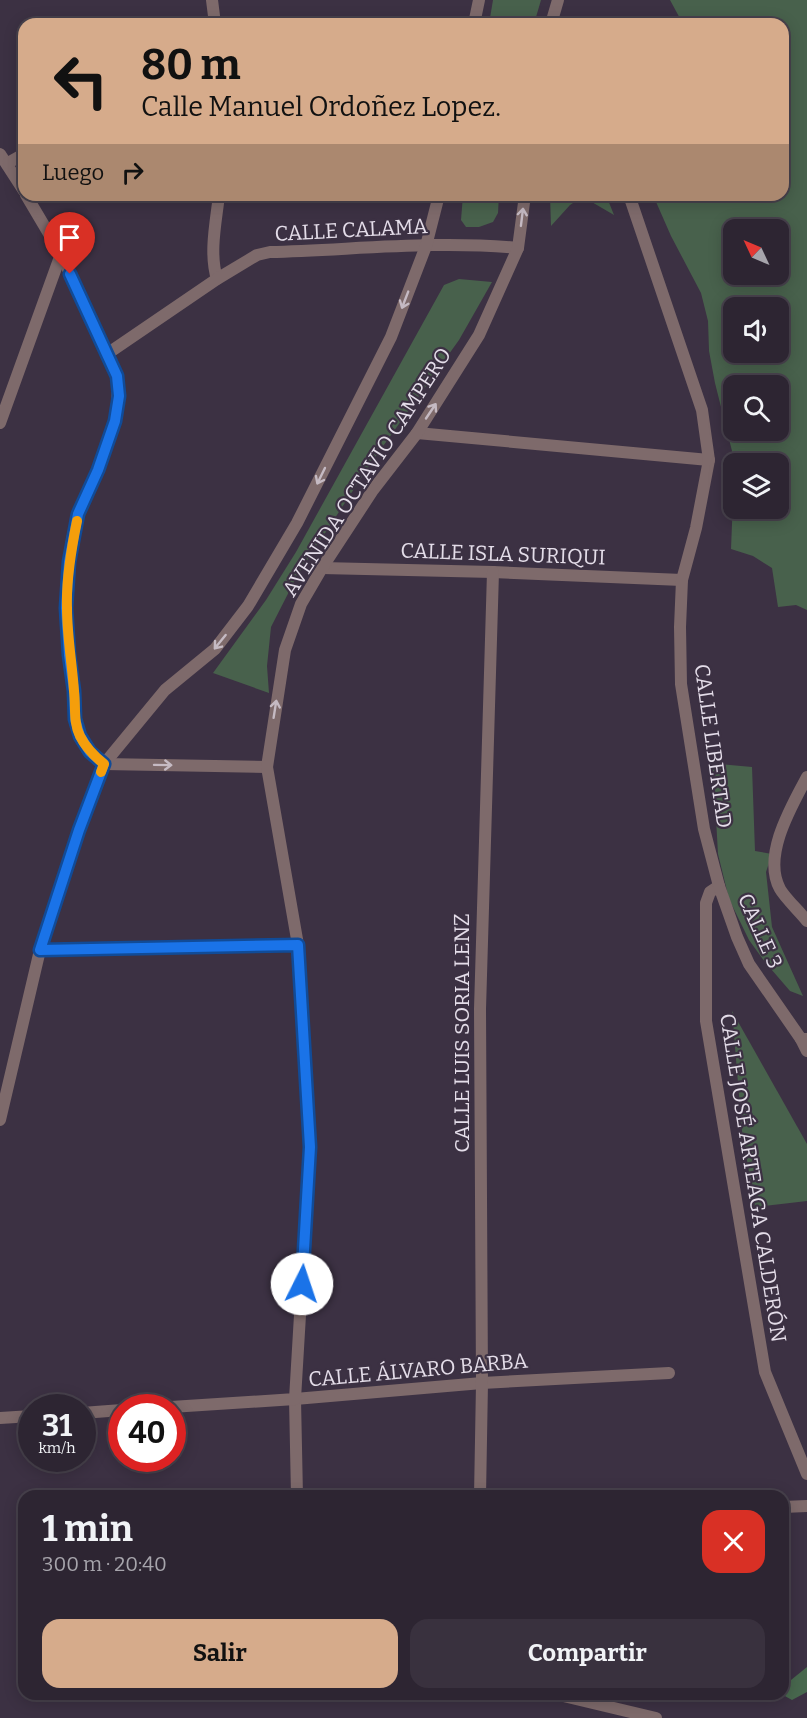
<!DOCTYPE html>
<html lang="es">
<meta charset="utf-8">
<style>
body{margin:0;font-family:Bitter,serif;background:#39313e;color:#f1f3f6;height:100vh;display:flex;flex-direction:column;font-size:22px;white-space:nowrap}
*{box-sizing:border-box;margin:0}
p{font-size:20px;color:#a7a5ac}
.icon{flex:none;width:33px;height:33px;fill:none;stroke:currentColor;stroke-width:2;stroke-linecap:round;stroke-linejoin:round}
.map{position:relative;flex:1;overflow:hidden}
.side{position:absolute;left:18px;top:1490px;width:771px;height:210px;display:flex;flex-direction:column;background:#2d2532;border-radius:18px;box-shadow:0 3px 15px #0003,0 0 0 2px #48424d}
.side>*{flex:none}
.banner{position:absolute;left:18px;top:18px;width:771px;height:183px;border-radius:18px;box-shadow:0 3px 15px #0003,0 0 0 2px #48424d;background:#d6ab8b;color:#111;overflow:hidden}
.needle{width:39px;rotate:314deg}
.controls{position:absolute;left:723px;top:219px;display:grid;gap:12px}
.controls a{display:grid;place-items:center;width:66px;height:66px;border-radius:12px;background:#2d2532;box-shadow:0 3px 15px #0003,0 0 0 2px #48424d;font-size:30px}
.speed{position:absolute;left:18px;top:1394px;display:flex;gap:12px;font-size:30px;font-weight:700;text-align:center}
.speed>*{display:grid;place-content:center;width:78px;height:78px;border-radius:50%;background:#2d2532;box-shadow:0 3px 15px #0003,0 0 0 2px #48424d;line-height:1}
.speed small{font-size:15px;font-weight:400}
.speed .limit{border:9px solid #d22;background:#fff;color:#111}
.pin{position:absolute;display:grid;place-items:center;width:51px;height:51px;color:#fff;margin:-62px -26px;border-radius:50% 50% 50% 0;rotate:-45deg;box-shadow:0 0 6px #0007}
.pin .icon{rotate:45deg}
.me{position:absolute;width:66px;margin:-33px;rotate:4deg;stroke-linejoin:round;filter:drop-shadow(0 0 4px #0008)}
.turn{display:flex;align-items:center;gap:21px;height:126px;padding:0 24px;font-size:27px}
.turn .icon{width:78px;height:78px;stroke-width:2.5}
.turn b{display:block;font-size:42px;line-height:51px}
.then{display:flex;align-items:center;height:57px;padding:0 24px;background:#0003;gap:12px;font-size:22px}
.round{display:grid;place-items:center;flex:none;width:63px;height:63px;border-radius:18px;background:#39313e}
.headline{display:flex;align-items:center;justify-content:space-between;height:102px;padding:0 24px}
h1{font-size:36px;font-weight:700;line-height:45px}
.action{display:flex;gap:12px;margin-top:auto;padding:12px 24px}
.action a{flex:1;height:69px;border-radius:18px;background:#d6ab8b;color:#111;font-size:24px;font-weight:700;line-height:69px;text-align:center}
.action a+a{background:#39313e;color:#f1f3f6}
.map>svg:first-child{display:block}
.green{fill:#48614c;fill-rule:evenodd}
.forest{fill:#48684e}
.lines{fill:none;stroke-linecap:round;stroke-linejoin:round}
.pedestrian{stroke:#7e6a6b;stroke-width:12}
.minor{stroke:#7e6a6b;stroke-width:12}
.tertiary{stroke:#7e6a6b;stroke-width:12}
.oneway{stroke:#c5bac3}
.route-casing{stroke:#114b97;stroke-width:15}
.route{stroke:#1a73e8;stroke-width:10}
.slow{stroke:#f59e0b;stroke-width:10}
.labels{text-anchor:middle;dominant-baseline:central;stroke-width:4.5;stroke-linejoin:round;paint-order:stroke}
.street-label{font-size:21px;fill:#e4dde9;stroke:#3c3143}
</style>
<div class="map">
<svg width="807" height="1718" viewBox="0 0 807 1718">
<rect width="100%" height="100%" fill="#3c3143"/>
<g class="green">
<path d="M493,0H541L534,24H489Z"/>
<path d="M670,0H807V610L796,605L778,607L772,568L753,556L731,549L733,499L734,508H778V464L735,463L715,383L709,351L708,321L701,293L671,236L653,195H783V24H683ZM734,230H778V274H734ZM734,308H778V352H734ZM734,386H778V430H734Z"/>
<path d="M463,195H499L498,213L493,222L479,227H466L461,220Z"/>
<path d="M550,195H606L614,215L590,201L579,199L570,205L551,226Z"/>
<path d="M459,279L492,282L459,340L371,463L297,576L271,627L267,666L269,693L213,673L266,600L296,552L444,285Z"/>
<path d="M708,763L752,767L755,851L772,854L766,872L772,927L803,996L790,991L765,962L749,940L729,899L718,854L716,818Z"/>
<path d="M732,1011L807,1144V1201L755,1207L742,1131Z"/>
</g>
<path class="forest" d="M807,1667V1692L792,1700L783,1695L791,1680Z"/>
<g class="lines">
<g class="pedestrian">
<path d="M417,433L709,460"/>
<path d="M322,568L493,572L682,580"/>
<path d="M295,1399L482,1383L669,1373"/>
<path d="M783,1507L807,1506"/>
</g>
<g class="minor">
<path d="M212,0L215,24"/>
<path d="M0,154L24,191"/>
<path d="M8,163L24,154"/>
<path d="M26,195L61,254L117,376C121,413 108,447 93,481C88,492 82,503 78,515C65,559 65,610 69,655C71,668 73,680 74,692C76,707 74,722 80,737C86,748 94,756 104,764"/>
<path d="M217,279C209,253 216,222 219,195"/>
<path d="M107,354L217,279L257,255L270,252C352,250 436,240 518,248"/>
<path d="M0,423L61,254"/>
<path d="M807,777C791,807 762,856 780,889C785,898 800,912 807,921"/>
<path d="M719,886L710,892L706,903V1021L765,1372L807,1474"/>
<path d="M40,950L298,945"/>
<path d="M801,1039L807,1051"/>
<path d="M295,1399L297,1496"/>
<path d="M480,1496L482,1383L480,1009L493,572"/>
<path d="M555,1694L656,1718"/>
</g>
<g class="tertiary">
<path d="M474,24L479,0"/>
<path d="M551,24L558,0"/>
<path d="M629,195L702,410L709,460L696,528L682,580L680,627L681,684L704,829L719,886L737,937L749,964L801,1039H807"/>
<path d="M104,764L267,767"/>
<path d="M0,1120L40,950L79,830L104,764L165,690L215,649L248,606L297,523L391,337L426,246L439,195"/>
<path d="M171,1407L295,1399L310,1147L298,945L267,767L285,650L301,604L322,568L373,490L417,433L479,335L518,248L525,195"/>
<path d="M82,1413L122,1410"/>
<path d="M0,1418L32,1416"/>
</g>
</g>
<defs><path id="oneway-shaft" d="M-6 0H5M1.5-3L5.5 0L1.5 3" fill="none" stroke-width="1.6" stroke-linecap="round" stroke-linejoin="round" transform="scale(1.5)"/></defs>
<g class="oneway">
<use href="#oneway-shaft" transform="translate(522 217) rotate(-83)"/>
<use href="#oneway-shaft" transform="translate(405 300) rotate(111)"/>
<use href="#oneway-shaft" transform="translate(431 411) rotate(-56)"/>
<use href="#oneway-shaft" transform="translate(321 476) rotate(116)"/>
<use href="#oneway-shaft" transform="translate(220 642) rotate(129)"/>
<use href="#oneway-shaft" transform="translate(275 709) rotate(-81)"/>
<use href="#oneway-shaft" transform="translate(163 765) rotate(1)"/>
</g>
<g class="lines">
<defs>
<path id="route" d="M70,274L117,376L119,396L115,421L98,470L78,514L69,562L66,608L69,655L74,691L75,719L80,736L90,752L104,764L79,830L40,950L298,945L310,1147L302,1284"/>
</defs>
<use href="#route" class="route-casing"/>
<use href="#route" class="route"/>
<path class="slow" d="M77,521C71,550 66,579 67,608C67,636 72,663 74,691C76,707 73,722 80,736C86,748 94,756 104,764L101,772"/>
</g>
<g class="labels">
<g class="street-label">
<text transform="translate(351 230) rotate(-3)">CALLE CALAMA</text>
<text transform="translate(367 472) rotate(-57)">AVENIDA OCTAVIO CAMPERO</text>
<text transform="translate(503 554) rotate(2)">CALLE ISLA SURIQUI</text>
<text transform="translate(713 746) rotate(82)">CALLE LIBERTAD</text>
<text transform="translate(760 931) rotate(66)">CALLE 3</text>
<text transform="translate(462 1033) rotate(-90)">CALLE LUIS SORIA LENZ</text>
<text transform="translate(753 1178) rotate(81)">CALLE JOSÉ ARTEAGA CALDERÓN</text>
<text transform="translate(418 1370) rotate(-5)">CALLE ÁLVARO BARBA</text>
</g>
</g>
</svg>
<div class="controls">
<a><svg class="needle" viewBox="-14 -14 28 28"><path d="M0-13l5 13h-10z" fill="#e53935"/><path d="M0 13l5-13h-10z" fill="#a7a5ac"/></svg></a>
<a><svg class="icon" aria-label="sound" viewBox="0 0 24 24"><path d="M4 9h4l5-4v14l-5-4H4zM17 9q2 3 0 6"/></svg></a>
<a><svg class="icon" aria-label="search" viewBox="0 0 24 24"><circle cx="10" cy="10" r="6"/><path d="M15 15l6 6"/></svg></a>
<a><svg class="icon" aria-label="layers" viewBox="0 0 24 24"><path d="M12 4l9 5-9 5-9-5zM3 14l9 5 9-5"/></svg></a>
</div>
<div class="speed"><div>31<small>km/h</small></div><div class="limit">40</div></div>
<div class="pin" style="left:70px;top:274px;background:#d93025"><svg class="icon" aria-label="arrive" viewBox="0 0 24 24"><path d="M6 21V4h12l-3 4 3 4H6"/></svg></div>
<svg class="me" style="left:302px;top:1284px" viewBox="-20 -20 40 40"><circle r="19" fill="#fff"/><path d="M0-13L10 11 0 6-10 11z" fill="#1a73e8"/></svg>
<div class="banner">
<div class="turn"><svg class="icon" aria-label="left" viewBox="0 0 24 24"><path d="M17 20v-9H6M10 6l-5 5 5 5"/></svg><div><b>80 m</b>Calle Manuel Ordoñez Lopez.</div></div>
<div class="then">Luego<svg class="icon" aria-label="right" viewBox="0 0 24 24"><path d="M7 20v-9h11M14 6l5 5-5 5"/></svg></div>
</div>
<section class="side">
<div class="headline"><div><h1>1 min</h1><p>300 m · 20:40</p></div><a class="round" style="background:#d93025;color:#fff"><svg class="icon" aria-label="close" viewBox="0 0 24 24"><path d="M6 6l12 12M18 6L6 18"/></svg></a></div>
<div class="action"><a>Salir</a><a>Compartir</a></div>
</section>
</div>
